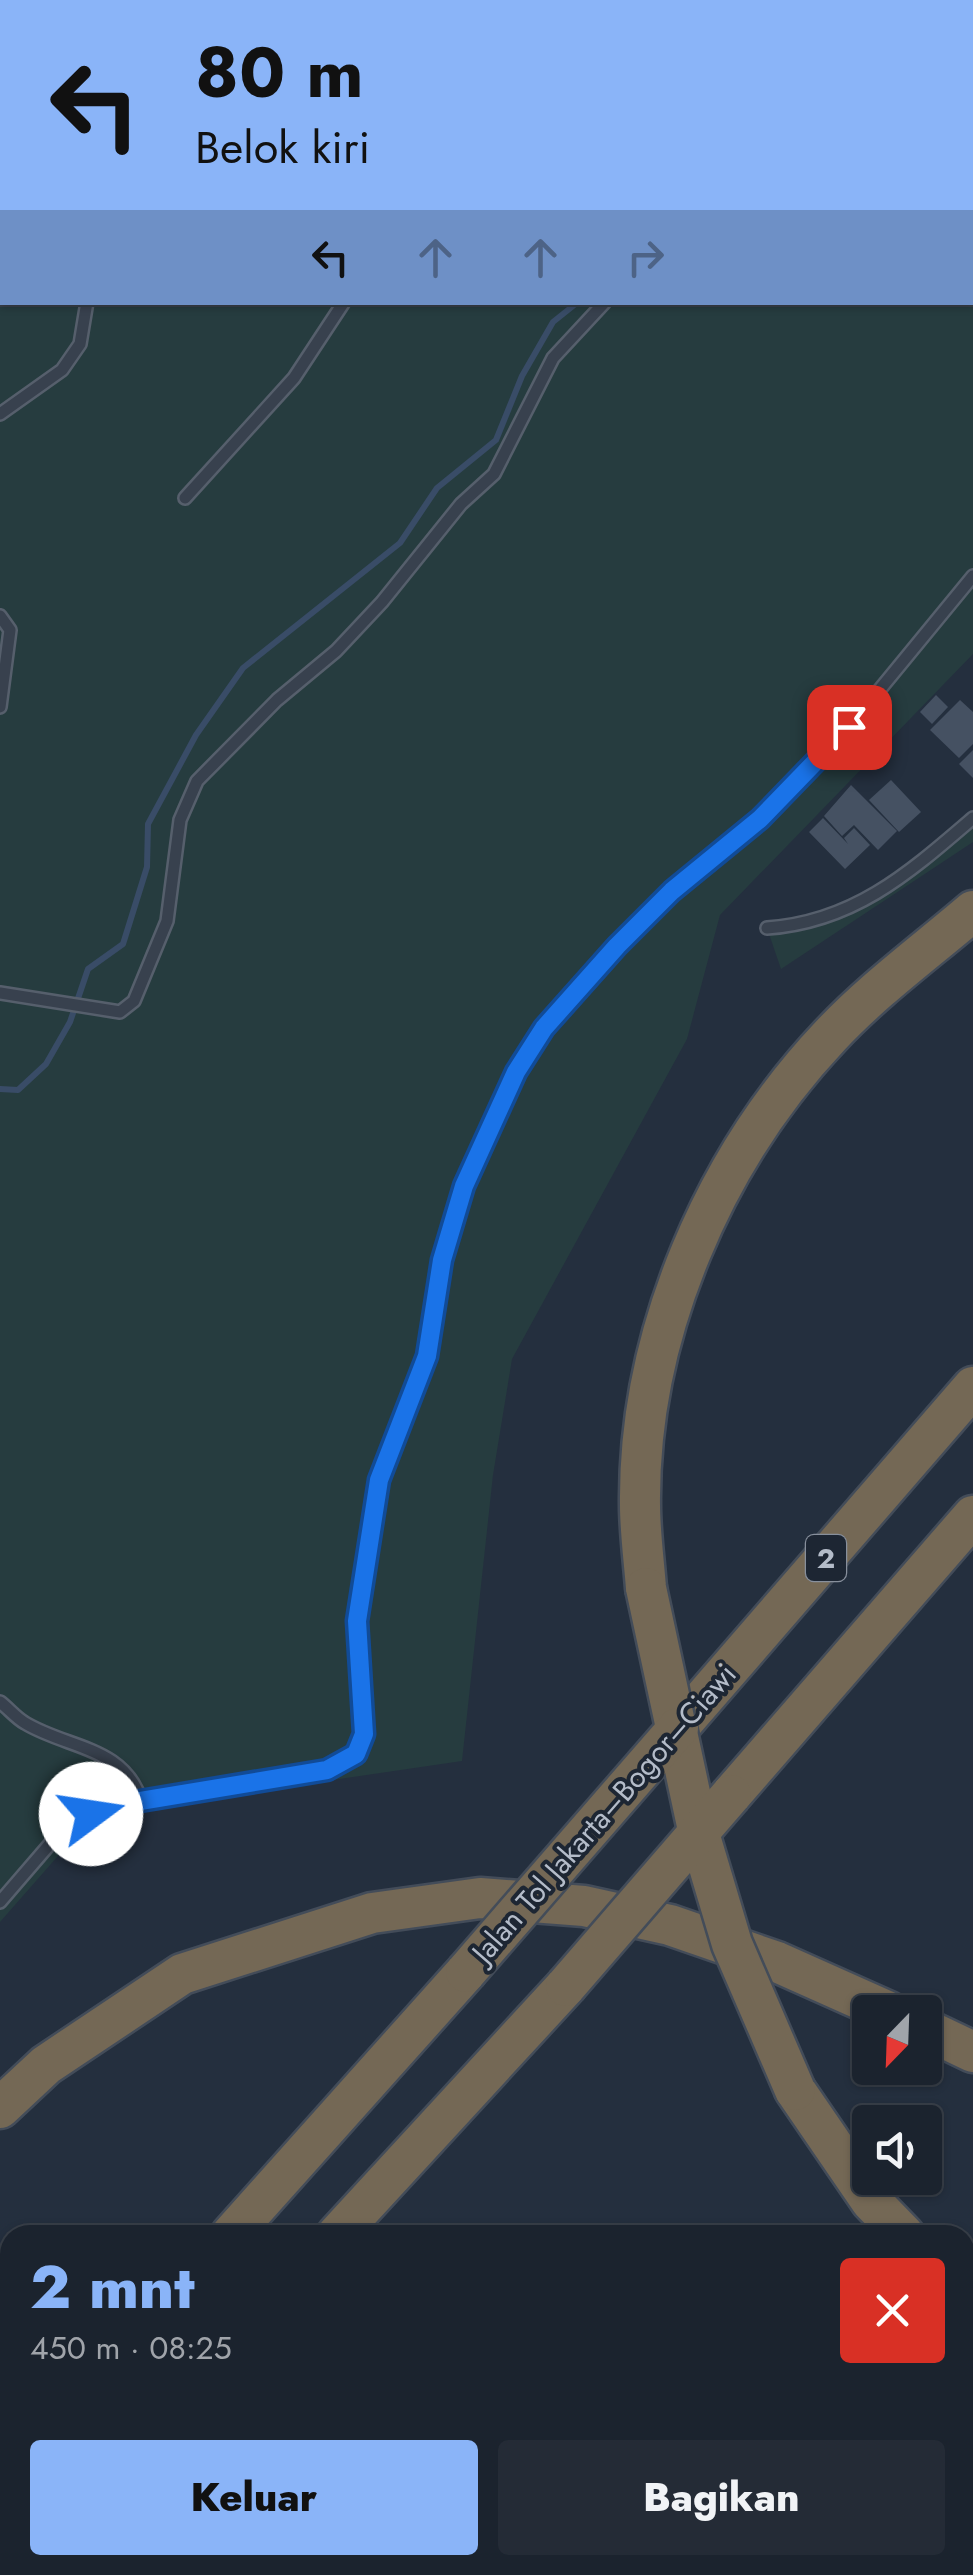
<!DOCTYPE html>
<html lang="id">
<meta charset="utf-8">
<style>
body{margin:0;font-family:Jost,sans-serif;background:#242b36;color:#f1f3f6;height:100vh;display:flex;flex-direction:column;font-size:38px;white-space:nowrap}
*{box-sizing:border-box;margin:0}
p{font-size:32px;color:#a0a4aa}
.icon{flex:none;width:55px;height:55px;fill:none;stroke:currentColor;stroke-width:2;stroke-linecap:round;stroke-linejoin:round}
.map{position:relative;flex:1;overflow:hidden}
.sheet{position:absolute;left:0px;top:2225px;width:975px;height:350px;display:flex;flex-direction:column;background:#1b232e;border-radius:30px 30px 0 0;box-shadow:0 2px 8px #0004,0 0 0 2px #39404a}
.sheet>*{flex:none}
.hud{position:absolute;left:0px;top:0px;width:975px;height:305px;box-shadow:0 2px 8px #0004,0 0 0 2px #39404a;background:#8ab4f8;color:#111;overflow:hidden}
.needle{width:65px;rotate:203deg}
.buttons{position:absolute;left:852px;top:1995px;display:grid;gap:20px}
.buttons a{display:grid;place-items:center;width:90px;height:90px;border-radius:10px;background:#1b232e;box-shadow:0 2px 8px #0004,0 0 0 2px #39404a;font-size:50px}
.pin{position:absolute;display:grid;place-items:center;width:85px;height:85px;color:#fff;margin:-42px;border-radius:20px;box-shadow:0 5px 15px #0006}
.me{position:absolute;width:110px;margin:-55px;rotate:76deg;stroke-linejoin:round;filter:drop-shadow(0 0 8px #0008)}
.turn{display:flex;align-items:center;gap:35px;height:210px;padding:0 30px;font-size:45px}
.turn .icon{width:130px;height:130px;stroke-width:2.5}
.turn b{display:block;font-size:70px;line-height:85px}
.lanes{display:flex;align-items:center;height:95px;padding:0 30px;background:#0003;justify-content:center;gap:50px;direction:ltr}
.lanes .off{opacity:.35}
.round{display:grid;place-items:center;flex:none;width:105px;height:105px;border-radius:10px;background:#242b36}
.head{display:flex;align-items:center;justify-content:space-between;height:170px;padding:0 30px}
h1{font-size:60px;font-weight:800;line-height:75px;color:#8ab4f8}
.button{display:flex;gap:20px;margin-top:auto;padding:20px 30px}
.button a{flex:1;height:115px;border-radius:10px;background:#8ab4f8;color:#111;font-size:40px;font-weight:800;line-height:115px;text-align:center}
.button a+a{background:#242b36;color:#f1f3f6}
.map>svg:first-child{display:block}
.green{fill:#263c3f;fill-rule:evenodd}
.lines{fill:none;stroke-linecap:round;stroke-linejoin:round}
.stream{stroke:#394c67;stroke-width:6}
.building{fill:#455162}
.service-casing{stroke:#565f6c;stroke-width:16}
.minor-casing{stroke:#565f6c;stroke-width:28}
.motorway-casing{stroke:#434c59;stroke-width:45}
.service{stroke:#38414e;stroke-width:11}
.minor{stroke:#38414e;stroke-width:22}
.motorway{stroke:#746855;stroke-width:40}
.motorway-bridge-casing{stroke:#434c59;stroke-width:45;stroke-linecap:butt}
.motorway-bridge{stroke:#746855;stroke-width:40}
.route-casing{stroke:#114b97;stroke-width:25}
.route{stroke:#1a73e8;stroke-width:18}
.labels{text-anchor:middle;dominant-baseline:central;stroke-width:8;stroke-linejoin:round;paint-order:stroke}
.shield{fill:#1d2633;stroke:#878f9c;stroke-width:2.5}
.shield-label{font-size:28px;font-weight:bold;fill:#b4bcc9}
.street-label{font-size:30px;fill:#b4bcc9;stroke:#1d2633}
</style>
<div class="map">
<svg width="973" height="2575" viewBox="0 0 973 2575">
<rect width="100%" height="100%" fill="#242f3e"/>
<g class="green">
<path d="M0,0H973V654L720,915L687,1039L512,1359L493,1475L462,1761L94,1815L0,1922ZM2,2H972V302H2Z"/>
<path d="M973,817V842L781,969L767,928L866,899Z"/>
<path d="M885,2565L973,2566V2575H800Z"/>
</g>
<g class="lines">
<path class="stream" d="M0,1089L18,1090L46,1064L70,1022L88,969L123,944L147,867L148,824L196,735L243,668L400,543L437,488L496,440L522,376L553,322L578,302"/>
</g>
<g class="building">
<path d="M936,695L948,707L932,724L920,712Z"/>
<path d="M960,700L973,712V744L959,758L930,730Z"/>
<path d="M973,750V778L959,764Z"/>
<path d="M891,780L921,812L899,832L869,800Z"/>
<path d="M851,785L897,831L878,850L854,825L842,836L824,816Z"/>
<path d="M823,818L848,844L844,838L854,828L870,845L845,869L809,832Z"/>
</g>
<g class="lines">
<defs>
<g id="service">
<path d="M260,2L262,0"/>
<path d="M497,2L498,0"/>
<path d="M972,29L973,28"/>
<path d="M0,414L62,370L80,344L87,302"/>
<path d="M185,498L294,378L344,302"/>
<path d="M0,616L10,630L0,707"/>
<path d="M767,928C854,922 909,873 973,818"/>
<path d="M0,993L120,1012L134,1001L167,921L180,820L197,781L277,700L336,651L382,602L461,504L494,474L553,358L605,302"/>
<path d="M0,1702C8,1708 16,1718 25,1723C68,1749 124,1746 141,1801"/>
<path d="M0,1902L62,1830L105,1807L327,1769L356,1754L364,1734L357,1621L379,1480L427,1357L441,1260L464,1186L516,1072L544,1028L617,946L673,891L760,819L849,727L973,576"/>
</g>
<path id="minor" d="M962,2575L973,2555"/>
<g id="motorway">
<path d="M646,1588C644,1561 640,1532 640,1505C638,1334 714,1159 830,1036C873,990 925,952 973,911"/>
<path d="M678,1728L973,1387"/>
<path d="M731,1795L973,1516"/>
<path d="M925,2029L973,2052"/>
<path d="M795,2090L871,2201L904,2235"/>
<path d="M0,2108L46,2065L182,1974L372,1913L480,1898L584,1906L670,1925L777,1962L889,2012"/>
<path d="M231,2235L466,1972"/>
<path d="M337,2235L566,1986"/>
<path d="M965,2290L973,2297"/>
<path d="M965,2467H973"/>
<path d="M0,2494L10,2483"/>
<path d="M30,2575L39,2565"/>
<path d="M296,2575L324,2565"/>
</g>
</defs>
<use href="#service" class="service-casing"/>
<use href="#minor" class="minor-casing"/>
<use href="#motorway" class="motorway-casing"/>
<use href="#service" class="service"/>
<use href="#minor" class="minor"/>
<use href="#motorway" class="motorway"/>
<defs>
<g id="motorway-bridge">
<path d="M646,1588L698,1830L732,1944L795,2090"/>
<path d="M466,1972L678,1728"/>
<path d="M566,1986L731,1795"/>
</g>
</defs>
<use href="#motorway-bridge" class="motorway-bridge-casing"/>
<use href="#motorway-bridge" class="motorway-bridge"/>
</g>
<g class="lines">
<defs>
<path id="route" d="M91,1814L104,1807L327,1770L356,1754L364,1734L357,1621L379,1480L427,1356L442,1260L464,1186L516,1072L544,1028L617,946L672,891L760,819L849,727"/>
</defs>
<use href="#route" class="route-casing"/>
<use href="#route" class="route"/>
</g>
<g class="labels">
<rect class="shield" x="806" y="1535" width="40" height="46" rx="8"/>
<g class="shield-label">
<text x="826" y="1558">2</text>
</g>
<g class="street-label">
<text transform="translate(604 1813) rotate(-49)">Jalan Tol Jakarta–Bogor–Ciawi</text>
</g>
</g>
</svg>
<div class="buttons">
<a><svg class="needle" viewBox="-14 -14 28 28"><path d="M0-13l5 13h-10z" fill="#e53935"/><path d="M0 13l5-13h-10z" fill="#a0a4aa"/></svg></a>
<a><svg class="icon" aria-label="sound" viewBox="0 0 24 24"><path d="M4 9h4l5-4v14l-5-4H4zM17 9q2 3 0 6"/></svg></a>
</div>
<div class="pin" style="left:849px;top:727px;background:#d93025"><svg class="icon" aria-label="arrive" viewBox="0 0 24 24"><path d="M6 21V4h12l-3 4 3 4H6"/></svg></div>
<svg class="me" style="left:91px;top:1814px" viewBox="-20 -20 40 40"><circle r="19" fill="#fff"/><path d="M0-13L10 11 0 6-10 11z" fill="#1a73e8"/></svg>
<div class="hud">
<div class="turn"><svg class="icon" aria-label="left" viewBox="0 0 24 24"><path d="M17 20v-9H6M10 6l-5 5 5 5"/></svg><div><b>80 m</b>Belok kiri</div></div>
<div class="lanes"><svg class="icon" aria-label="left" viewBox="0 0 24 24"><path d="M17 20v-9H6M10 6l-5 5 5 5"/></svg><svg class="icon off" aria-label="ahead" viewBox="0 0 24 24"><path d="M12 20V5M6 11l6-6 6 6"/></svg><svg class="icon off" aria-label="ahead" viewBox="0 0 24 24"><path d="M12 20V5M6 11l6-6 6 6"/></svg><svg class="icon off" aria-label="right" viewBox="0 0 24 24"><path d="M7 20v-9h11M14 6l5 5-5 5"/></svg></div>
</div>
<section class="sheet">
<div class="head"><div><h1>2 mnt</h1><p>450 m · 08:25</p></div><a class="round" style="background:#d93025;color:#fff"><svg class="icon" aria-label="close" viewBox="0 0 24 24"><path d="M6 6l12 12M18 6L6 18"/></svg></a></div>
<div class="button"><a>Keluar</a><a>Bagikan</a></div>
</section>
</div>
